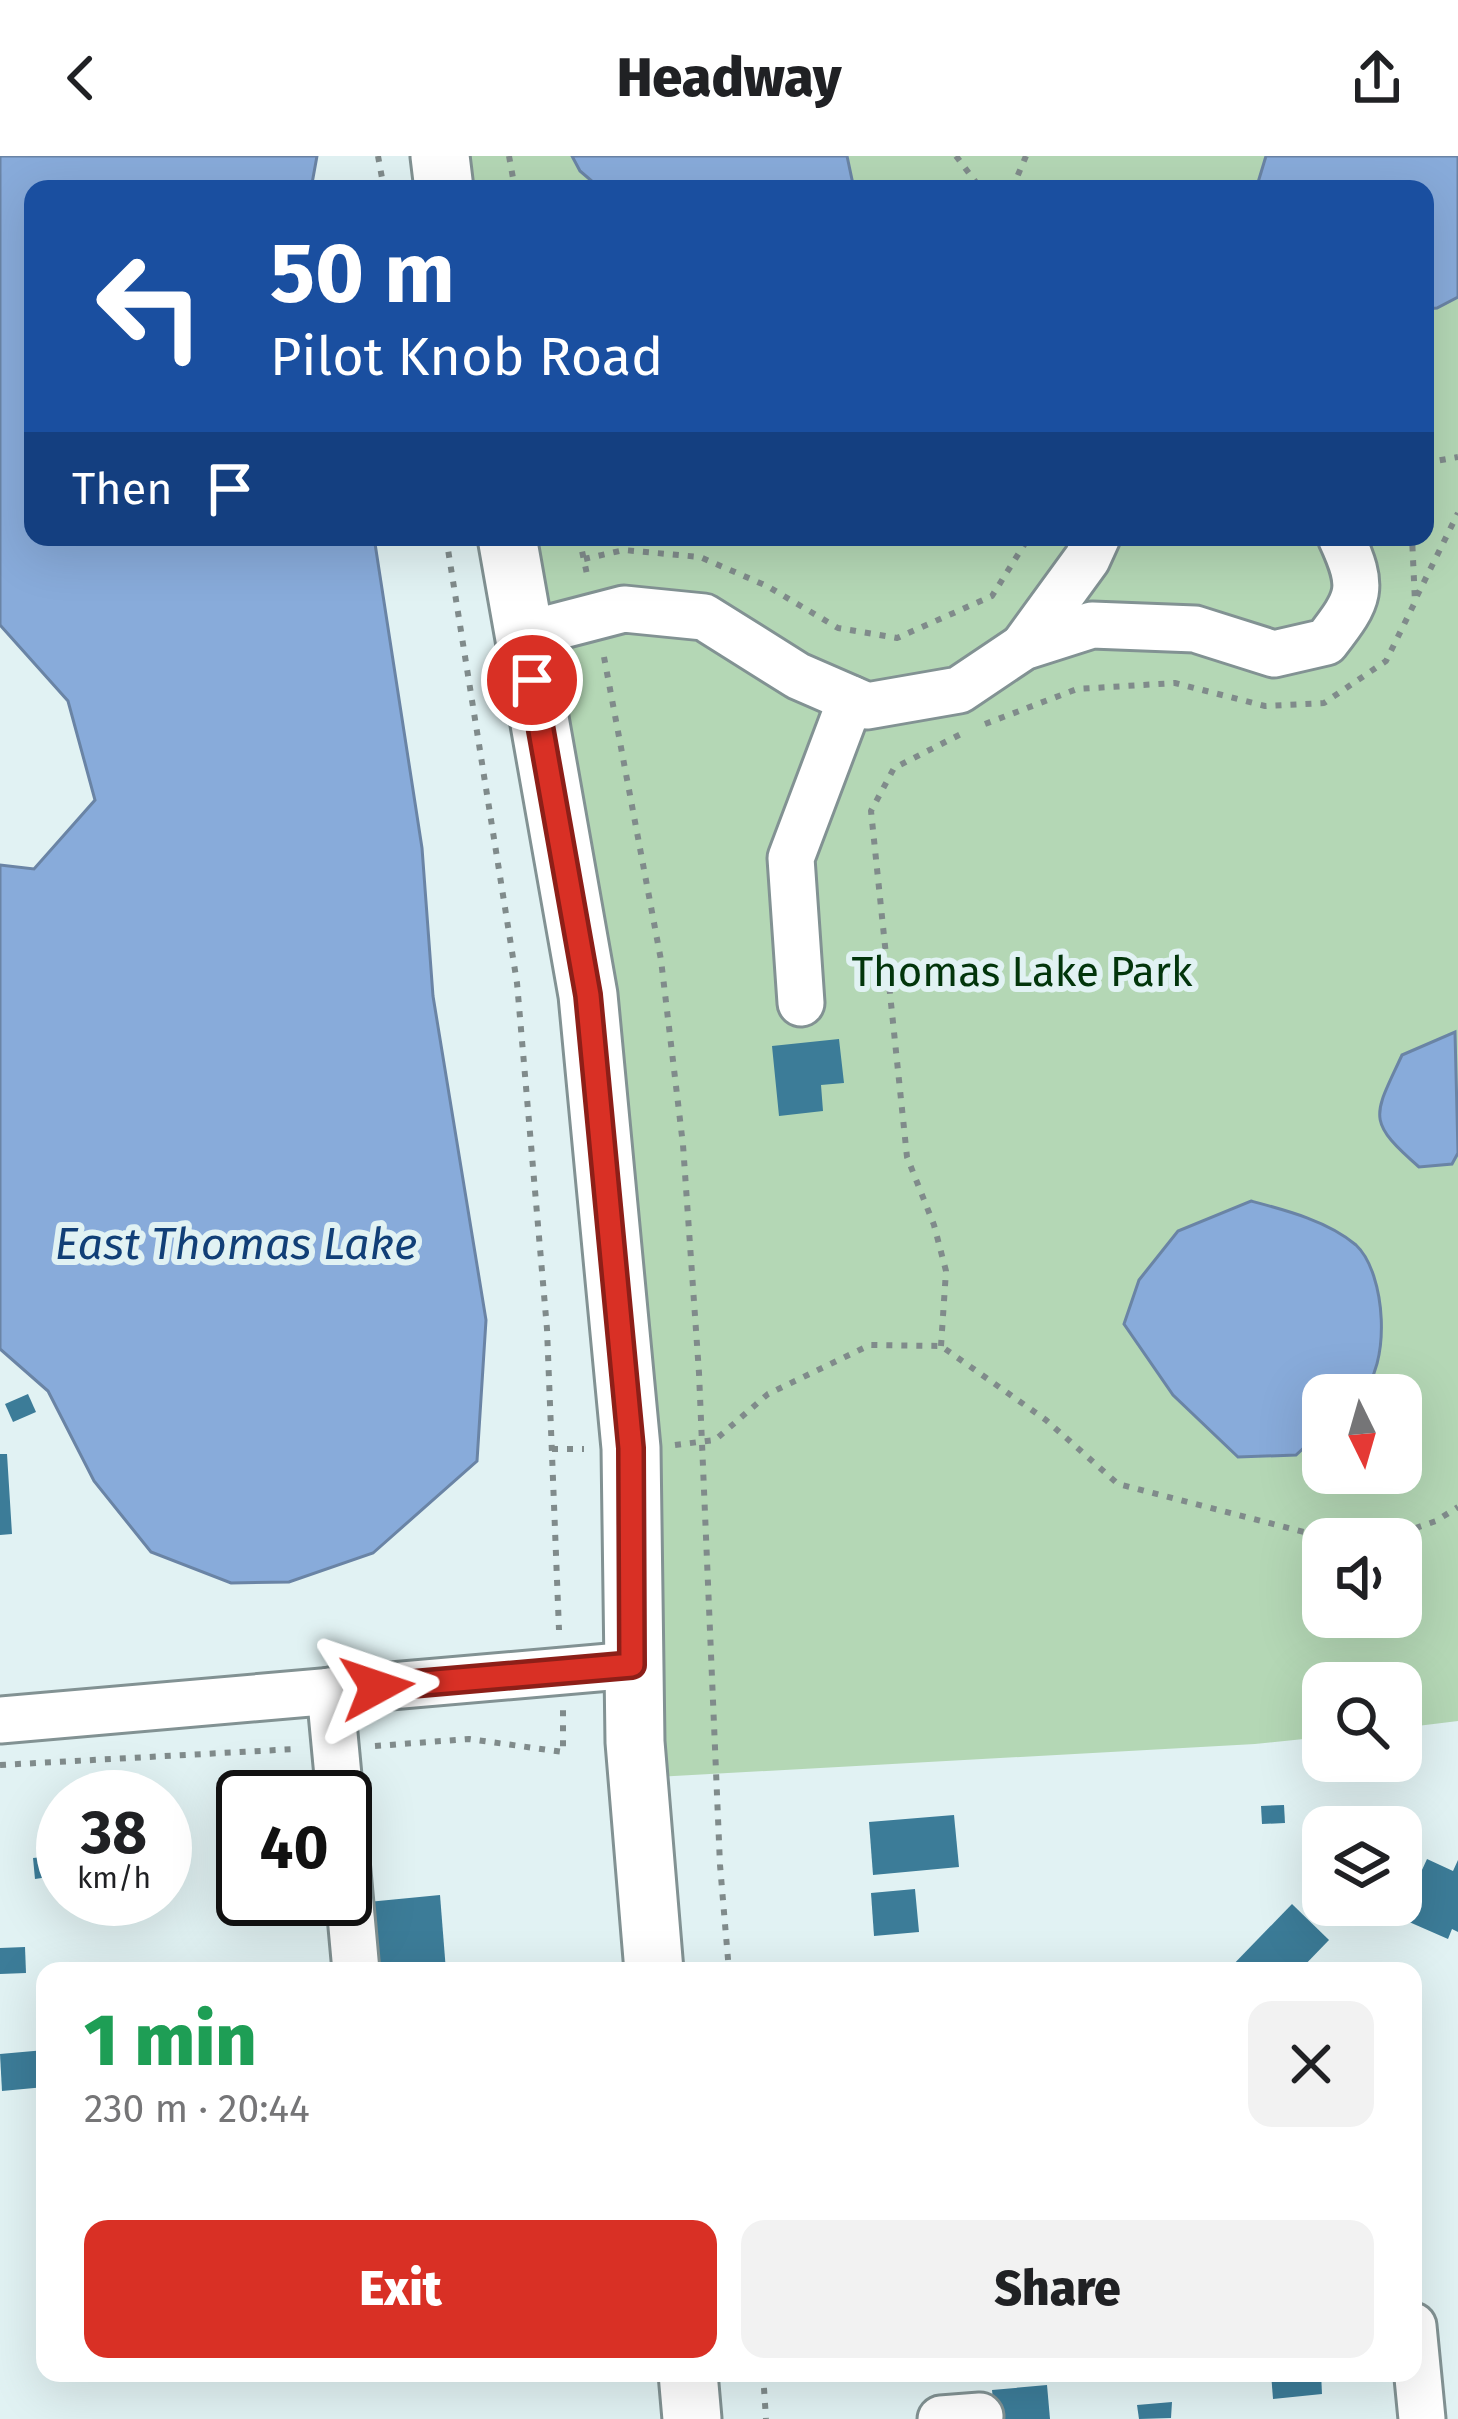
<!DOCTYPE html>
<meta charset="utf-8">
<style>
body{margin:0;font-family:"Fira Sans",sans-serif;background:#f2f2f2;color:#202124;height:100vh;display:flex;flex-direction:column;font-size:45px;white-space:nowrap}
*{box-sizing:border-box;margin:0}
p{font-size:39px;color:#757577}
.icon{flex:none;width:66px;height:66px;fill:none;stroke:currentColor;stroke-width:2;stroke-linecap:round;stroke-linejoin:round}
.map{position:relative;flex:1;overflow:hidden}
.side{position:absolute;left:36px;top:1806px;width:1386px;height:420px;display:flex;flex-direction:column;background:#fff;border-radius:24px;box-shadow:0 12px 48px #0002}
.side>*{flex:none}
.hud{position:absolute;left:24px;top:24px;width:1410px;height:366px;border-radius:24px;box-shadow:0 12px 48px #0002;background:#1a4fa0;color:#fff;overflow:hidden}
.needle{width:78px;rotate:175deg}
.controls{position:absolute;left:1302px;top:1218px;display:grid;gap:24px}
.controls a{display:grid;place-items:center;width:120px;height:120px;border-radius:24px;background:#fff;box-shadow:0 12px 48px #0002;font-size:60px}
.speed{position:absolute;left:36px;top:1614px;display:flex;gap:24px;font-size:60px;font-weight:700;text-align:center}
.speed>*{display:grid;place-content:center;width:156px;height:156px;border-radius:50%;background:#fff;box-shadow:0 12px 48px #0002;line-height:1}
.speed small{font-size:30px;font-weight:400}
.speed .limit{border:6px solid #111;border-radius:18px;background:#fff;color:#111}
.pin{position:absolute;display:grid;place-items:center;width:102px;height:102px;color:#fff;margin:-51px;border:6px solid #fff;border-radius:50%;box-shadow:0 3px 12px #0007}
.me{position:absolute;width:132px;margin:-66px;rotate:85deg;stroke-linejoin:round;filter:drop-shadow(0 0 9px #0008)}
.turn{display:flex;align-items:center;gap:42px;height:252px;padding:0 48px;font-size:54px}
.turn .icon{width:156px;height:156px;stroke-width:2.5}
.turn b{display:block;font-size:84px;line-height:102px}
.then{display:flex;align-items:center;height:114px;padding:0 48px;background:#0003;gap:24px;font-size:45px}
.round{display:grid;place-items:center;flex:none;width:126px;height:126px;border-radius:24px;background:#f2f2f2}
.headline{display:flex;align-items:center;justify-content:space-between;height:204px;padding:0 48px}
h1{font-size:72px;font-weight:800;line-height:90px;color:#1e9e55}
.button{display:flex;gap:24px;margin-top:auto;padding:24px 48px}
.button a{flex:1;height:138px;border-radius:24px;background:#d93025;color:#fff;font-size:48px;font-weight:800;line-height:138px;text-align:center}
.button a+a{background:#f2f2f2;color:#202124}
header{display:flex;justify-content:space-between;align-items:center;height:156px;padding:0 48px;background:#fff;font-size:54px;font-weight:800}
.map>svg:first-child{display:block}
.green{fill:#b4d7b5;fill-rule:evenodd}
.water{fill:#88abda;stroke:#6a84a5;stroke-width:3}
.building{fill:#3c7c98}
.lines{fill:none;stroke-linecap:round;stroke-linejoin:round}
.minor-casing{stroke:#829293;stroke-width:51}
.major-casing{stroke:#829293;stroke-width:63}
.path{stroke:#808b8b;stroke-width:6;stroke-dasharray:6 9;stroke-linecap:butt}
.minor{stroke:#fff;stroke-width:45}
.major{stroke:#fff;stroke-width:57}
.route-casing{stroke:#8d1f18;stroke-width:30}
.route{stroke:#d93025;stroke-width:21}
.labels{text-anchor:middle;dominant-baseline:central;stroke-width:12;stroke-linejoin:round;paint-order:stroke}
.park-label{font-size:42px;fill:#02350b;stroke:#e1f2f3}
.water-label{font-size:45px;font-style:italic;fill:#113f77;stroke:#e1f2f3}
</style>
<header><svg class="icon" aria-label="back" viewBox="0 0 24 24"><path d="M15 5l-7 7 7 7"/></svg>Headway<svg class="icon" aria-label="share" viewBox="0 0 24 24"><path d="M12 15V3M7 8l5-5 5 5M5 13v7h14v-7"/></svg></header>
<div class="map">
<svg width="1458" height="2263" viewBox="0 0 1458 2263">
<rect width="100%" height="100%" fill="#e1f2f3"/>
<g class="green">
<path d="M442,0H572L580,15L601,33H447Z"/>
<path d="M847,0H1458V1565L1401,1572V1527H1323V1581L1255,1588L638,1622L620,1170L507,381H1425V33H854ZM1323,1239H1401V1317H1323ZM1323,1383H1401V1461H1323Z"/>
</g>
<g class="water">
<path d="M0,0H317L311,33H33V381H374L422,692L433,840L486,1164L477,1305L373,1397L289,1426L231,1427L151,1396L94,1325L48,1235L0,1193V709L34,713L95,644L68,545L0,469Z"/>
<path d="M572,0H847L854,33H601L580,15Z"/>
<path d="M1266,0H1458V141L1437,152L1425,153V33H1256Z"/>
<path d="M1455,876L1458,997L1452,1008L1419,1011C1365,964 1374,960 1402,899Z"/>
<path d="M1251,1045C1285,1054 1328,1065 1356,1089C1386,1117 1392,1210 1360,1239H1323V1274L1296,1299L1238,1301L1173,1239L1124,1168L1139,1124L1178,1075Z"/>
</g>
<g class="building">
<path d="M839,883L844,927L821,929L823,955L779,960L772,890Z"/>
<path d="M28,1238L36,1256L13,1266L5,1248Z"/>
<path d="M0,1298H7L12,1378L0,1379Z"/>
<path d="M1284,1649L1285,1667L1262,1668L1261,1650Z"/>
<path d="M954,1659L959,1711L873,1719L869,1666Z"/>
<path d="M52,1700L55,1720L35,1723L33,1702Z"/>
<path d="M1427,1703L1453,1715L1458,1704V1776L1452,1773L1448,1783L1400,1762Z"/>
<path d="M915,1733L919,1776L874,1780L871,1737Z"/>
<path d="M440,1739L446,1815H374L368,1746Z"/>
<path d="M1292,1748L1329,1784L1299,1815H1227Z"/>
<path d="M25,1791L26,1817L0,1818V1792Z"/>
<path d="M45,1894V1931L2,1935L0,1898Z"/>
<path d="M1271,2217H1321L1322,2238L1273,2243Z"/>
<path d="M1047,2229L1050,2263H995L992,2234Z"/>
<path d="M1172,2246L1171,2262L1139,2263L1137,2249Z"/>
</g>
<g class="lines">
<defs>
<g id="minor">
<path d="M524,479L624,453L704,461L798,520L867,550L959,534L1023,491L1092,469L1195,473L1274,498L1326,486C1360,442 1365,433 1341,381"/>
<path d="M1023,491L1087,403L1097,381"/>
<path d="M801,847L791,702L851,543"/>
<path d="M330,1535L340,1641"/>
<path d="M0,1564L632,1509"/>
<path d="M345,1693L356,1815"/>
<path d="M1413,2170L1422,2263"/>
<path d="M941,2263L980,2260"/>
</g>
<g id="major">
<path d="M440,0L444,33"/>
<path d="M507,381L588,839L631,1292L635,1586L654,1815"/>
<path d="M688,2217L692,2263"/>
</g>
</defs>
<use href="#minor" class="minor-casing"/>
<use href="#major" class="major-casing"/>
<g class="path">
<path d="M378,0L384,33"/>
<path d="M509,0L515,33"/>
<path d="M956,0L981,33"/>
<path d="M1012,33L1026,0"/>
<path d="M1425,307L1458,301"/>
<path d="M446,381L517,827L547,1173L559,1474"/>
<path d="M579,381L588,423"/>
<path d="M584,403L624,394L700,401L767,430L838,472L897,482L992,440L1029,381"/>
<path d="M1417,440L1458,357"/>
<path d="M604,501L661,804L683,989L699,1217L720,1709L729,1815"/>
<path d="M985,568L1077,533L1175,527L1265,550L1324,547L1386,505L1415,446L1412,381"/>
<path d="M941,1190L946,1115L934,1069L907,1001L871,655L894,612L961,578"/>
<path d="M675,1289L715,1284L768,1238L870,1189L941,1190L1046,1264L1118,1328L1312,1378L1387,1382L1436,1365L1458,1351"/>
<path d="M552,1293H584"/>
<path d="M375,1590L469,1583L563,1596V1553"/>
<path d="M0,1609L296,1593"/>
<path d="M763,2217L766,2263"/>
</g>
<use href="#minor" class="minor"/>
<use href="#major" class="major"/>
</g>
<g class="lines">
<defs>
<path id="route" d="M377,1531L632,1509L631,1292L588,839L532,524"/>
</defs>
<use href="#route" class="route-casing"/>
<use href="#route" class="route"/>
</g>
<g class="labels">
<g class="park-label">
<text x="1022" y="816">Thomas Lake Park</text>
</g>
<g class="water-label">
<text x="236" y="1088">East Thomas Lake</text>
</g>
</g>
</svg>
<div class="controls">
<a><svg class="needle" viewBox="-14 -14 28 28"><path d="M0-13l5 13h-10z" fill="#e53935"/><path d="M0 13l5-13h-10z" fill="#757577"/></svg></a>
<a><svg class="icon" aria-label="sound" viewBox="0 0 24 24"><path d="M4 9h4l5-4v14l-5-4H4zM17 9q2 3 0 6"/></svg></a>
<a><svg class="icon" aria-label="search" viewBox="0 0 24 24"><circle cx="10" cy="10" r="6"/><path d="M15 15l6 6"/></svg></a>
<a><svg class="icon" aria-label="layers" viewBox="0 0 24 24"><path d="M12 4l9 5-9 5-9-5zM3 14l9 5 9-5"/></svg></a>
</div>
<div class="speed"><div>38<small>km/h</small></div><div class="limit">40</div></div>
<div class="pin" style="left:532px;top:524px;background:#d93025"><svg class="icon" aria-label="arrive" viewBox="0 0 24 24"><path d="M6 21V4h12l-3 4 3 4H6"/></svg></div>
<svg class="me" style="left:377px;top:1531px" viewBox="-20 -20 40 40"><path d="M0-17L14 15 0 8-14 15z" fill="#d93025" stroke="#fff" stroke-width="4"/></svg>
<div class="hud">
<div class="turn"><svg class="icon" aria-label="left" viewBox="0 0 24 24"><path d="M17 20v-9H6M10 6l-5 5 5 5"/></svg><div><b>50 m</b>Pilot Knob Road</div></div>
<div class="then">Then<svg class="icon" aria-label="arrive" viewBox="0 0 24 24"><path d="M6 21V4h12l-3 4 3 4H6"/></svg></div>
</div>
<section class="side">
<div class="headline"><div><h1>1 min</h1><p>230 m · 20:44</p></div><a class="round"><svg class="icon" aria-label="close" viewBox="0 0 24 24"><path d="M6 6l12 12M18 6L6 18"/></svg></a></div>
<div class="button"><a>Exit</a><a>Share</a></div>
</section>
</div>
